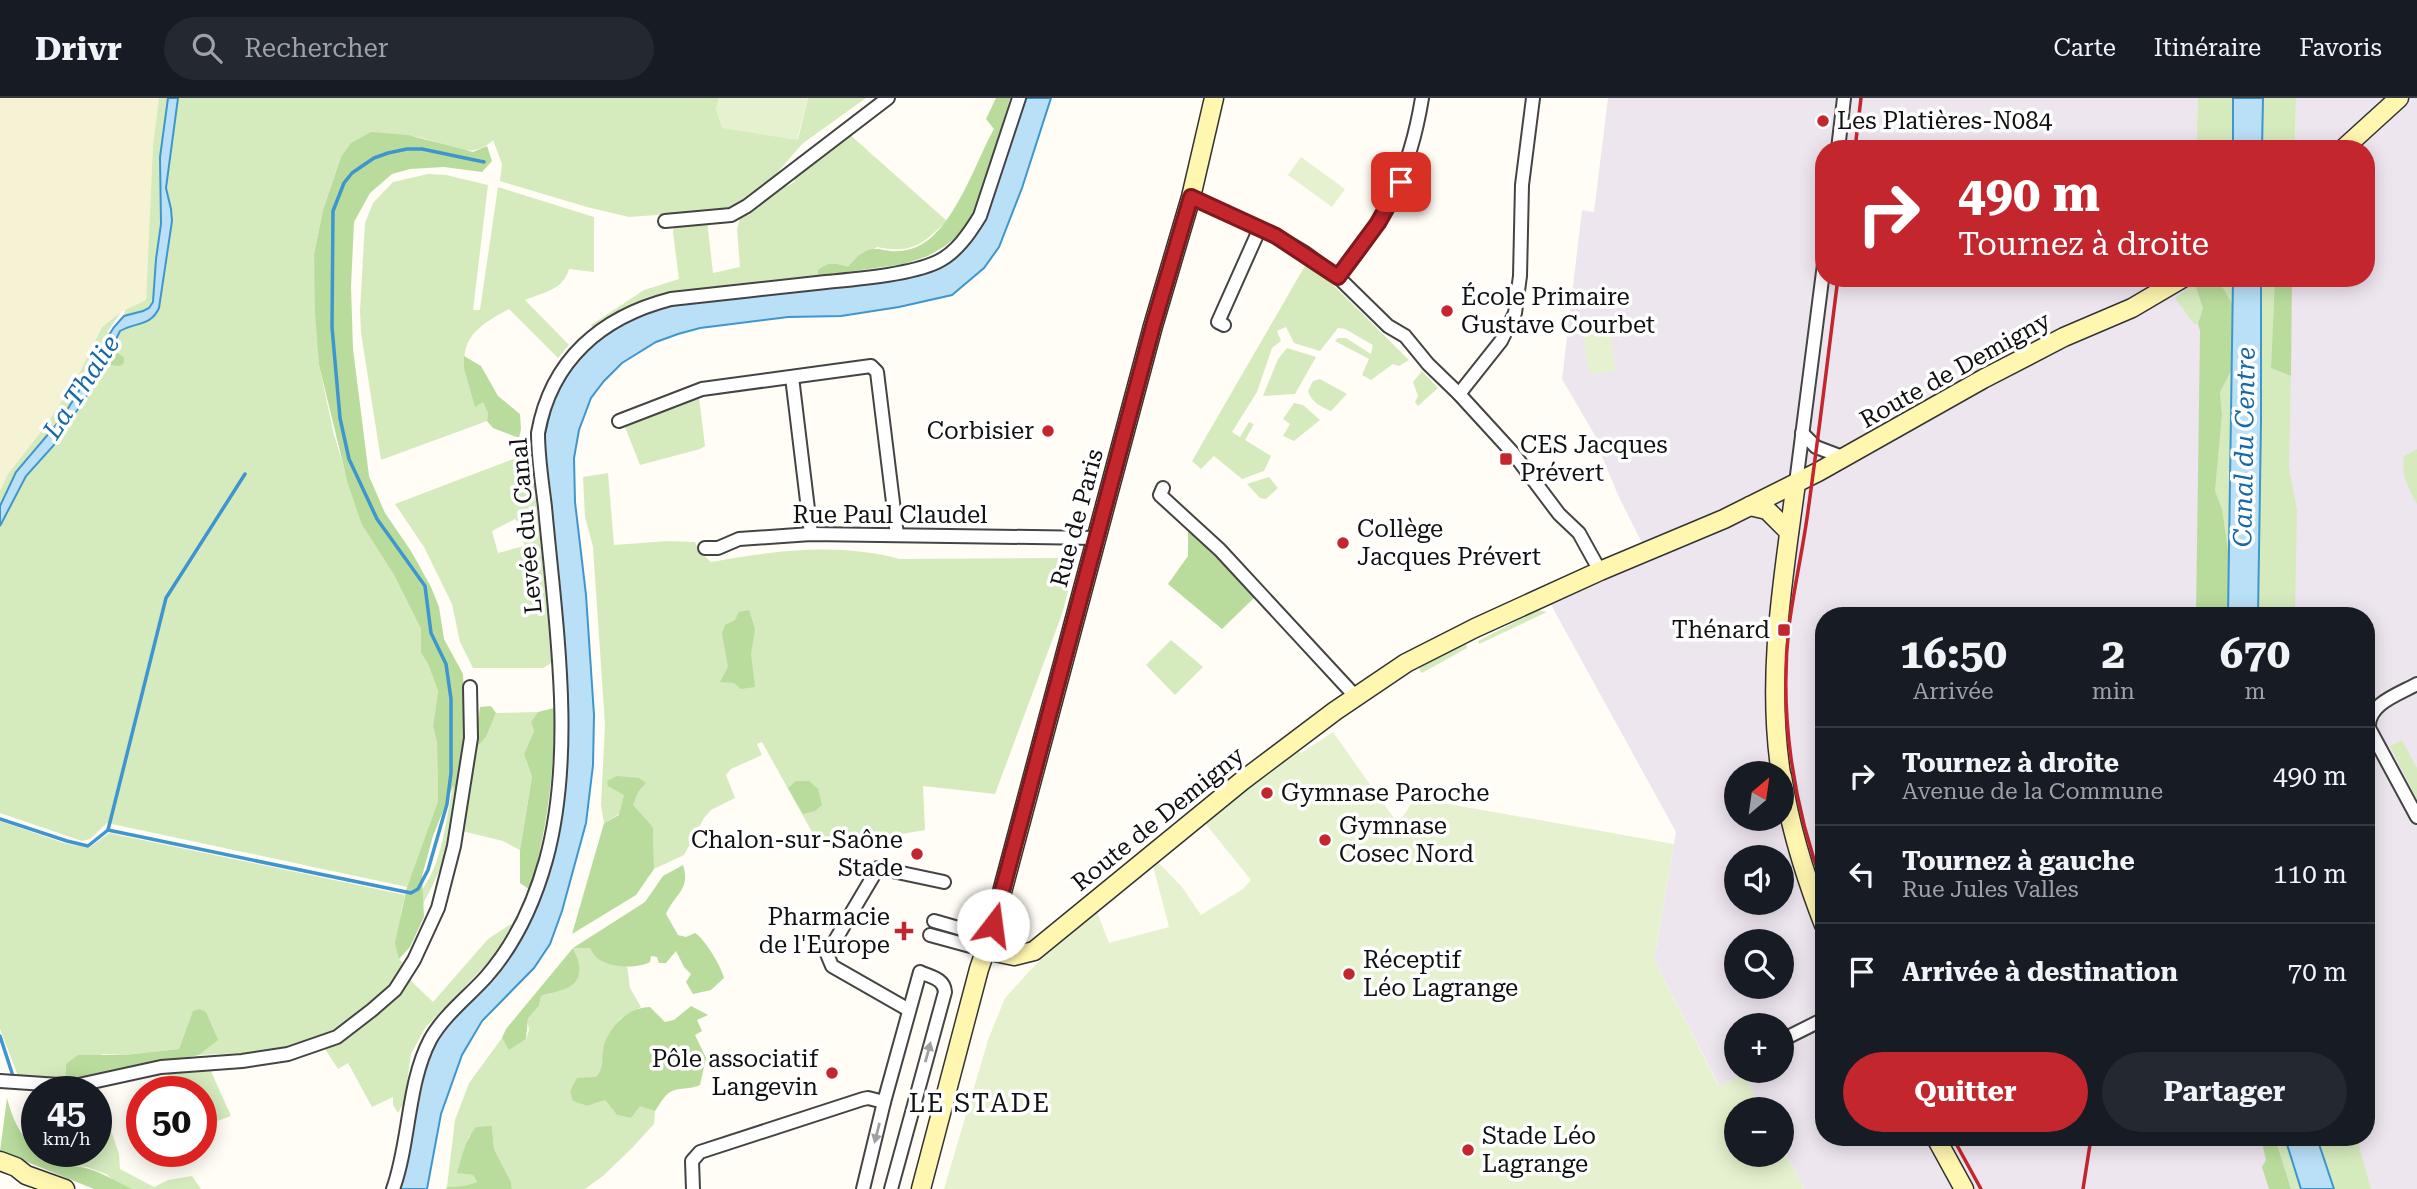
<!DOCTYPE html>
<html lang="fr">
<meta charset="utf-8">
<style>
body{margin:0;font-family:"Roboto Serif",serif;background:#242831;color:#f1f3f6;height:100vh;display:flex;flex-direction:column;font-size:26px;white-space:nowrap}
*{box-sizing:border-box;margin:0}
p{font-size:23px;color:#9ea1a6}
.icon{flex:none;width:38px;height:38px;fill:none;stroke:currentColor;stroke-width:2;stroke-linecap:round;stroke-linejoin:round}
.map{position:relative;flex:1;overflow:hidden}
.sheet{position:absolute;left:1815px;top:509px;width:560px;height:539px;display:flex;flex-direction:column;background:#171b24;border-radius:28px;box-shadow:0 4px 18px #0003}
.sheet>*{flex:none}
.top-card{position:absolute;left:1815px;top:42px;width:560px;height:147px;border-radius:28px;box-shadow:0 4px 18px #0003;background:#c4262e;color:#fff;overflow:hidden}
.needle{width:46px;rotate:29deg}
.fabs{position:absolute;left:1724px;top:663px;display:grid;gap:14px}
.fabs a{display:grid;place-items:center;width:70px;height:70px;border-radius:50%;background:#171b24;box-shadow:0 4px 18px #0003;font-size:35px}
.speed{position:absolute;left:21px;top:978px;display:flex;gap:14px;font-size:35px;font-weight:700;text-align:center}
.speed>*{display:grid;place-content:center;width:91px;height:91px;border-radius:50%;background:#171b24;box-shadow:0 4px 18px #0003;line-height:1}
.speed small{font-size:18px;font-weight:400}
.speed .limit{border:10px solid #d22;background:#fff;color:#111}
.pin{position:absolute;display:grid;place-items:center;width:60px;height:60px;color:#fff;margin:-30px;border-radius:14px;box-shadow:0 4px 10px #0006}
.me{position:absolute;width:77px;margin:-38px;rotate:15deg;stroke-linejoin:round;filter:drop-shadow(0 0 5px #0008)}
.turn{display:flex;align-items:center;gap:24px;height:147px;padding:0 28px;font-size:32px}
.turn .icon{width:91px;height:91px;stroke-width:2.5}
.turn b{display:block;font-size:49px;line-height:60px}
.eta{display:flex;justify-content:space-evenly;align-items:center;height:119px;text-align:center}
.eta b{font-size:42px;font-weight:700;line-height:49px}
.cta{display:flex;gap:14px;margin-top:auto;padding:14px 28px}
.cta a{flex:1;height:80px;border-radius:42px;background:#c4262e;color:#fff;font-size:28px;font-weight:700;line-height:80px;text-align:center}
.cta a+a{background:#242831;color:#f1f3f6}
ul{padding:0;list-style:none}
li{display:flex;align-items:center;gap:21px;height:98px;padding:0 28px;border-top:2px solid #363941}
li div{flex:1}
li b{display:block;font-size:26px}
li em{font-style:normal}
header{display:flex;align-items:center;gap:42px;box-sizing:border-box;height:98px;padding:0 35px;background:#171b24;border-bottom:2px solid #363941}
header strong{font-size:33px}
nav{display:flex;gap:38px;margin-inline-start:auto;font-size:24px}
.search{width:490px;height:63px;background:#242831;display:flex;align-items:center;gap:18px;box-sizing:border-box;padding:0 24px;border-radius:38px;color:#9ea1a6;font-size:26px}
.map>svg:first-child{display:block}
.industrial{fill:#eee6ef;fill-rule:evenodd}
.farmland{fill:#f6f3d4}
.green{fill:#d5ebbd;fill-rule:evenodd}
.forest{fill:#b9dc9c}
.pitch{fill:#e6f2cf}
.water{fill:#b9e0f7;stroke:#3f96cf;stroke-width:2}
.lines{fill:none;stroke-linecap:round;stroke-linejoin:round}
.stream{stroke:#3f96cf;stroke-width:3.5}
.street-casing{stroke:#444;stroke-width:16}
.secondary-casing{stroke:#333;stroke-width:21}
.street{stroke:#fff;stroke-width:12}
.secondary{stroke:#fff6b0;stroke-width:18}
.rail{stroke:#c4262e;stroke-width:3.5}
.oneway{fill:#a0a0a0}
.route-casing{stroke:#7f191e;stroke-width:18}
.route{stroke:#c4262e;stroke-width:12}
.poi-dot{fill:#c4262e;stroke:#fff;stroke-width:2.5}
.labels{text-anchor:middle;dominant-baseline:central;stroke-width:7;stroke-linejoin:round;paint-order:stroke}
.poi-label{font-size:24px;fill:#111;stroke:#fff;text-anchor:start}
.street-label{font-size:24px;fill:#111;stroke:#fff}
.water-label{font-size:26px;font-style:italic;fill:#1768a6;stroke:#fff}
.neighbourhood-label{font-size:26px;letter-spacing:2px;fill:#111;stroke:#fff}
</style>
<header>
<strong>Drivr</strong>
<div class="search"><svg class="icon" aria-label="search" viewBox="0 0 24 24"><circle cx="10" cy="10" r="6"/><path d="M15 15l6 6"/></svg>Rechercher</div>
<nav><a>Carte</a><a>Itinéraire</a><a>Favoris</a></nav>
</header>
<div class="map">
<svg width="2417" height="1091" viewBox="0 0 2417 1091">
<rect width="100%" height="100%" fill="#fffdf5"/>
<path class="industrial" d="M1608,0H2198L2196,51H1824V180H2366V51H2295L2296,0H2417V1091H1804L1782,1048V1012L1762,1011L1744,976L1720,989L1654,862L1676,734L1550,505L1653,462L1641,443L1618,397L1598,349L1600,346L1562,281L1582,112L1594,114ZM1824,518H2366V1040H1824ZM1736,676H1782V721H1736ZM1736,760H1782V805H1736ZM1736,844H1782V889H1736ZM1736,928H1782V973H1736Z"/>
<path class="farmland" d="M0,0H159L153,47L146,202L121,214L102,229L78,278L47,326L8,376L0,393Z"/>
<g class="green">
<path d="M159,0H168L160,59L161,126L156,161L153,204L148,210L143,213L124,218L125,212L146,202L153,47Z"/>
<path d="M178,0H719L716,12L798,41L808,0H866L802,46L771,82L746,104L726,112L629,119L587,109L500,83L502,66L493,42C468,67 439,40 410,38C397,37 355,55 341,59L323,112L314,156L319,267L334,337L362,427L394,477L421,531V555L428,566L438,593L433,628L437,645L438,703L407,789L107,725L90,741L82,743L0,715V428L26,378L66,331L110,267L124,265V259L110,250L120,233C136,224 151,229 159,210L169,99L166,90Z"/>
<path d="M2198,0H2233V51H2196Z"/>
<path d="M2263,0H2296L2295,51H2262Z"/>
<path d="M849,36L947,123C922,146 913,156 877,149L848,169C835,165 829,163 818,172V178L667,196L652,200L593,230L591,227L644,192L679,181L673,134L675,126L707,123L713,175L740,169L737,131L741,116L783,84L788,88L795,83L793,78Z"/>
<path d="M428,76L446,77L488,87L473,212H480L498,89L594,119V174L569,171C563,192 544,194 525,202L569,247L558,260L509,211C455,239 459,256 476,308L483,303L488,315L487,323L381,362L361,235L360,213L365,125L373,105L393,84Z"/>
<path d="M1306,166L1332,186L1409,262L1399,268L1393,266L1371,282L1362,277L1369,261L1335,243L1338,240H1346L1371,256L1373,247L1345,231L1338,230L1320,253L1294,245L1286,229L1277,233L1281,243L1272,250L1257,294L1232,334L1240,339L1249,324L1254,326L1245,342L1271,358L1264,373L1242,381L1214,358L1201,371L1192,363Z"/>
<path d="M2200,180H2233V207L2223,190L2209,182L2196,186L2203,210L2198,226H2194L2175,200Z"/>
<path d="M2261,180H2275L2271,270L2291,278L2289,369L2297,412L2295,518H2258L2261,323Z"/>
<path d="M121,214L107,234L110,236L87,280L62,320L16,374L0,408V393L8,376L47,326L78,278L102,229Z"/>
<path d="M1287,250L1316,259L1295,296L1263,298L1278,261Z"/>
<path d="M2232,271L2229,458L2222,411L2215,393L2222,316L2220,294Z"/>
<path d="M1422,273L1438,290L1418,308L1415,304L1418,298L1413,284Z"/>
<path d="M1320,281L1347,296L1331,313C1321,309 1311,304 1308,293L1313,283Z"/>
<path d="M699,300L705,348L700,351L640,367L625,329Z"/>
<path d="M1294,305L1303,307L1320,322L1294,343L1283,338L1290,326L1283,321Z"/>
<path d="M2417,351V406C2408,389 2401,378 2404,358Z"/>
<path d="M516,360L526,378L533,373L553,564L543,570H473L460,544L452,506L424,449L395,406ZM515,421L521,427L524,448L498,455L492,433Z"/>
<path d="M608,375L614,447L668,443L695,444L699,453L711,464C772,453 838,444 899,461L1077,460L1062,516L995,696L923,688L925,732L854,744L848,752H837L817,743L762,644L757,646L762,657L731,671L726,677L735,700L711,712L704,720L684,757L654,771L653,729L633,708L604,725L601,707L605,627L593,449L585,419L583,379Z"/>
<path d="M1269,379L1278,390L1266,401L1260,400L1247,386Z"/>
<path d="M1538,512L1547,514L1479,546L1478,543Z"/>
<path d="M1171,542L1203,569L1175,597L1146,567Z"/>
<path d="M1462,546H1466L1467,550L1422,575L1419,571L1421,568Z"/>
<path d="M538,614L531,624L534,633L524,656L532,679L520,752L503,743L462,733L474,652L486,639L496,615Z"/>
<path d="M2402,642L2417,670V702L2390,648Z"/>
<path d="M453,687C465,719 439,777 423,806L421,793C443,764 446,721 453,687Z"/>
<path d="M0,723L64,745L89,750L109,735L405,797L401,815L399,861L404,866L385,895L361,915L326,938L291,950L262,954L199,957L217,942L193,914L179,951L124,957L104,956L66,966L65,981L56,983L18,978L0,931Z"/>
<path d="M511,826L515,828L497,855L425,930L411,956L404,1005L398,1015L393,1007V999L372,1009L348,965L338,971L325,951L382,914L410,882L433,904L488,841Z"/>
<path d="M573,850H590C600,865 610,866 627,867L630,890L641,909L620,921L604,948L602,973L596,979L570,993L574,1003L587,1008L605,1002L617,1017L631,1020L640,1007L655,1013L654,1026L632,1050L603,1078L585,1091H512L511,1084L494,1051L492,1028L469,1038L458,1075L473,1077L477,1084L464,1088L447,1089L455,1022L469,985L502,940L509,951L526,941L529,932L527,920L539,908L541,898L553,894L579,866Z"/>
<path d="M185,971H210L231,1018L201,1029V994H175L167,975Z"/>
<path d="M97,991L119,1056L120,1071L154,1089L168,1082L192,1078L201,1091H132L119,1086L106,1076L87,1069L74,1068L73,1054H96V994H64Z"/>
<path d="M2275,1040H2285L2301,1091H2291Z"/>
<path d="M2317,1040H2357L2371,1091H2334Z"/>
</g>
<g class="forest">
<path d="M996,0H1010L982,95L967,130L945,148L928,158L904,166L818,178V172C829,163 835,165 848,169C875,136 880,160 911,151C952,140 975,64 994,31L986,21Z"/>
<path d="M371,34L408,37L473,54L487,48L492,63L482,74L444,69L410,71L392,76L370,95L354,124L351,188L353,251L369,378L385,415L411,453L431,489L439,509L444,541L463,576L466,639L456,696L453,688L433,738L422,778L424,819L410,849L399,861L395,845L407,789L438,703L437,645L433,628L438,593L428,566L421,555V531L394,477L362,427L348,386L319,267L315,215L314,156L323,112L341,59L351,45Z"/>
<path d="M2275,180H2292L2291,278L2271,270Z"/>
<path d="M2208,182L2223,190L2233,207L2232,271L2220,294L2222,316L2215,393L2222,411L2229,458L2228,518H2196L2200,233L2198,226L2203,210L2195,186Z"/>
<path d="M110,250L124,259V265L120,268L109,267L94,287Z"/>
<path d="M464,258L481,268L498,298L520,316L521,331L519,340L493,330L487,323L488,315L483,304L475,309L464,270Z"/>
<path d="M1188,430L1219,457L1256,498L1222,531L1168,486L1188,458Z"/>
<path d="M749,512L755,531L751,556L755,589L741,591L734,585L720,584L728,569L722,536L725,527L735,522L739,514Z"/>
<path d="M491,608L496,615L486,639L474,652L480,609Z"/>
<path d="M554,610C555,672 547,732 530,792L520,785V752L532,679L524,656L534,633L531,624L538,614Z"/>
<path d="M617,678L639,680L646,685L638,694L633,707L653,729L654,771L636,797L572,836L604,725L619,717L624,697L608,688L607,683Z"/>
<path d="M796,683H809L818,691L822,707L815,713L803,716L788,690Z"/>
<path d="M683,767C691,791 675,796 666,816L678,837L686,839L695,835C705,841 721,868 724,880L711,892L693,896L686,884L691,876L684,869L676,853L666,865H659L657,859L651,858L650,864C637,871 609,870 597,860C596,860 590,851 590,850H573C575,855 578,861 579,866C583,892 558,892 541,898L539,908L528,920L526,941L509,952L502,940L506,931L573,850L645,804L663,778Z"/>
<path d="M691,908L708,917L697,922L702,933L695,937L706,960L700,987C690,992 678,989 670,994C664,998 659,1007 655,1013L640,1008L631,1020L617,1017L605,1002L587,1008L573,1003L570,993L577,980L596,979C605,970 601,959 604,947C611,927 629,909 650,909L665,924L674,922Z"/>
<path d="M200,911L206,914L218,942L199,957L89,979L65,981L66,966L78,957H124L179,951L193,913Z"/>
<path d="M7,1000C12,1019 20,1040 37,1051V1054L60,1056L62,1054H73L74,1068C96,1070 113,1082 132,1091H94L0,1053Z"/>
<path d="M492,1028L494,1051L511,1084L512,1091H446L447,1089L464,1088L477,1084L473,1077L457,1075C462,1059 465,1042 476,1029Z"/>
<path d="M2261,1040H2275L2291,1091H2269L2262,1069L2266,1062Z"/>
</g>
<g class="pitch">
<path d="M719,0H808L797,42L722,30L716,12Z"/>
<path d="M1301,59L1345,91L1332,109L1288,77Z"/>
<path d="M1608,217L1615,273L1589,276L1581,220Z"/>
<path d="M1333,634L1398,726L1415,700L1674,746L1654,862L1719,988L1744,976L1762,1011L1736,1012V1057H1782V1048L1804,1091H944L988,942L1005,900L1036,866L1097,814L1109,845L1169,829L1153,768L1158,764L1182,789L1201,817L1243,791L1251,782L1204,724L1271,671L1299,653L1301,655Z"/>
</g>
<g class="water">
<path d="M168,0H178L166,90L171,111L172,123L159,210C151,228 136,224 120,233L94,287L54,347L26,378L0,428V408L16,374L62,320L87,280L102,248L114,229L124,218L143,213L149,210L153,204L156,161L161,126L160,59Z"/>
<path d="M1022,0H1051L1022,90L999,149L984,170L952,197L899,209L841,218L788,219L700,230L678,236L656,244L622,265L604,283L591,300L579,332L574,360L575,404L586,497L594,617L593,667L586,725L562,813L550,846L534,870L482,923L462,957L441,1016L427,1091H398L417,994L433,944L524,835L533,816L563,686L544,341L552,305L567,276L595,243L617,227L660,208L867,183L962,149Z"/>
<path d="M2233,0H2263L2262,51H2233Z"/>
<path d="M2233,180H2261V323L2258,518H2228Z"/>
<path d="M2285,1040H2317L2334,1091H2301Z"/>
</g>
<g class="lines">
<g class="stream">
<path d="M0,721L67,743L88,748L108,732L411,795L418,791L428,772L447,706L451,675V601L446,566L431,535L425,488L377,421L349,361L340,320L332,229L333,113L344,85L352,75L374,60L388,55L407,51H422L484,64"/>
<path d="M108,732L166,500L245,376"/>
<path d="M0,938L12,975"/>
</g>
<defs>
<g id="street">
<path d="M1838,51L1844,0"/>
<path d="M1191,99L1276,138L1305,155L1338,179L1388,228L1405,238L1428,266L1459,296L1513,355L1559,416L1579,435L1600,473"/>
<path d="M665,123L731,117L747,108L888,0"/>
<path d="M1338,179C1386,121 1410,74 1422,0"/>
<path d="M1224,227L1218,224L1260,130"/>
<path d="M792,279L811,436"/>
<path d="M1459,296L1501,243L1515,215L1520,178L1522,87L1533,0"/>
<path d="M619,323L702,291L871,268L877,274L897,437"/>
<path d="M1802,335L1816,349L1845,360"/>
<path d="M1796,385L1824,166"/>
<path d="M1163,390L1160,397L1220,452L1356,599"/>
<path d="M705,450H718L739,441L811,436L1097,440"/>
<path d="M2417,586C2399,596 2367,606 2369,630L2417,719"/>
<path d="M934,823L990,839"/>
<path d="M930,837L985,852"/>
<path d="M909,912L832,868L827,856L878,770L944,784"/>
<path d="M1782,942L1824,921"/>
<path d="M0,983L74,988L161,969L242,963L288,956L337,939L372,912L395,892L414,862L438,810L454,748L471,640L470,589"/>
<path d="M393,1091C410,1044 407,986 430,942C443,918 468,899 486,879C516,845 534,805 546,762C576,653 555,520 545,409C542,384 538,360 538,335C551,262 601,219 671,201C723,195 774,190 826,184C856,181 909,177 937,164C956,155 969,136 980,118L1019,0"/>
<path d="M693,1091L692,1063L700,1054L863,1001L868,1000L884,1004"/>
<path d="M863,1091L884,1004L920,874C930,879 944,880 945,894L891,1091"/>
</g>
<g id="secondary">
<path d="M2343,51L2399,0"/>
<path d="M1750,408L1767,412L1789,434"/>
<path d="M1781,676C1766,578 1783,482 1796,385"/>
<path d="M1782,678C1790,731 1805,778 1824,827"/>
<path d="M985,852L1014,858L1034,853L1242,683L1335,613L1406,565L1475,530L1600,473L1724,421L1818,374L1983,281L2064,239L2132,210L2183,180"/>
<path d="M1936,1040L1964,1091"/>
<path d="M0,1063L16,1069L26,1077L65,1091"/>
<path d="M921,1091L979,871L990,839L1153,228L1191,99L1214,0"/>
</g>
</defs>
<use href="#street" class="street-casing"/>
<use href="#secondary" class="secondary-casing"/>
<use href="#street" class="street"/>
<use href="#secondary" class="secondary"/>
<g class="rail">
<path d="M1855,51L1861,0"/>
<path d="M1824,790C1793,708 1779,615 1789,528C1794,489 1803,451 1808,413C1819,335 1828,258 1838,180"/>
<path d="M1953,1040L1981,1091"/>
<path d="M2083,1091L2091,1040"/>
</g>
</g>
<defs><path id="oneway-solid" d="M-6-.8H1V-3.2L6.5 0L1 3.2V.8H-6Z" transform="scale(1.75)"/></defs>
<g class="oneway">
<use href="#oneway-solid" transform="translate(928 954) rotate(-75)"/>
<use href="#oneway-solid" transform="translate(877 1035) rotate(104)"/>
</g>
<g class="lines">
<defs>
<path id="route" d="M993,827L1153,228L1191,99L1276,138L1338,179L1378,125L1401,84"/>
</defs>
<use href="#route" class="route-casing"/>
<use href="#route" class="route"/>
</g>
<g class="poi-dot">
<circle cx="1823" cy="23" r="7"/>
<circle cx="1447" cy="213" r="7"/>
<circle cx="1048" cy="333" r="7"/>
<rect x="1499" y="354" width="14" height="14" rx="3.5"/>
<circle cx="1343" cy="445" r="7"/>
<rect x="1777" y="525" width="14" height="14" rx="3.5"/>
<circle cx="1267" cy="695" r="7"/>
<circle cx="1325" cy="742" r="7"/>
<circle cx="917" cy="756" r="7"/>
<path d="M900.5 822.5h7v7h7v7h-7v7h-7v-7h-7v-7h7z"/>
<circle cx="1349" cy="876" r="7"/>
<circle cx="832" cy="975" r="7"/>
<circle cx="1468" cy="1052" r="7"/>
</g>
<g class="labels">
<g class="poi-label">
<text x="1837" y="23">Les Platières-N084</text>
<text x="1461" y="199">École Primaire<tspan x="1461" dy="28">Gustave Courbet</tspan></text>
<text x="1034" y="333" text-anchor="end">Corbisier</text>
<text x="1520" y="347">CES Jacques<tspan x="1520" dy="28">Prévert</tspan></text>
<text x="1357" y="431">Collège<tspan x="1357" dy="28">Jacques Prévert</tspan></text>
<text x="1770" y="532" text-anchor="end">Thénard</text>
<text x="1281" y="695">Gymnase Paroche</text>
<text x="1339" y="728">Gymnase<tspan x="1339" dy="28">Cosec Nord</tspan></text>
<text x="903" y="742" text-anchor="end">Chalon-sur-Saône<tspan x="903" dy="28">Stade</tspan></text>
<text x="890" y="819" text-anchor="end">Pharmacie<tspan x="890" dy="28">de l'Europe</tspan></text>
<text x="1363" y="862">Réceptif<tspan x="1363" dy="28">Léo Lagrange</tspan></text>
<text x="818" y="961" text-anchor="end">Pôle associatif<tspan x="818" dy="28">Langevin</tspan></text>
<text x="1482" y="1038">Stade Léo<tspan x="1482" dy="28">Lagrange</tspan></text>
</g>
<g class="street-label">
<text transform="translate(1955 272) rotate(-29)">Route de Demigny</text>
<text x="890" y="417">Rue Paul Claudel</text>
<text transform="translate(1077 420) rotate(-75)">Rue de Paris</text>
<text transform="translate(526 428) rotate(-95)">Levée du Canal</text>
<text transform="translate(1158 721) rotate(-39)">Route de Demigny</text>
</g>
<g class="water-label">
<text transform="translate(81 289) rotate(-57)">La Thalie</text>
<text transform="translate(2244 349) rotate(-89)">Canal du Centre</text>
</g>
<g class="neighbourhood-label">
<text x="980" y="1005">LE STADE</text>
</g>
</g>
</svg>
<div class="fabs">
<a><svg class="needle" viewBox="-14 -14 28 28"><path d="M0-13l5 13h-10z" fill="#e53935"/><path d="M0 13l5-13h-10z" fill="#9ea1a6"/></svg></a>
<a><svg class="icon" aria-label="sound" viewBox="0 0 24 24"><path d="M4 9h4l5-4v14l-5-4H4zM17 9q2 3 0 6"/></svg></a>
<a><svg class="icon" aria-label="search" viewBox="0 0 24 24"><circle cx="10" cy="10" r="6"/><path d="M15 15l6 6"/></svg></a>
<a>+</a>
<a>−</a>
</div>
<div class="speed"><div>45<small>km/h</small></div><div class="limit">50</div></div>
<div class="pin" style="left:1401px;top:84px;background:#d93025"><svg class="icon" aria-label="arrive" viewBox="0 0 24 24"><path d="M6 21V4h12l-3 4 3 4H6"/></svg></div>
<svg class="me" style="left:993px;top:827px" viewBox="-20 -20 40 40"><circle r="19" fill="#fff"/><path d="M0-13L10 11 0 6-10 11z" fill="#c4262e"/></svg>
<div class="top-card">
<div class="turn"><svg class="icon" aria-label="right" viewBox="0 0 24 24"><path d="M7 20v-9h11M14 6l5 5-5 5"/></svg><div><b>490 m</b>Tournez à droite</div></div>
</div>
<section class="sheet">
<div class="eta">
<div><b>16:50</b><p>Arrivée</p></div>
<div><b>2</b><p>min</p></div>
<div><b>670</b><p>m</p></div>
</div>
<ul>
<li><svg class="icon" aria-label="right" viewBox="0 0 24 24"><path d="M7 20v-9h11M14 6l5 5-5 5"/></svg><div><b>Tournez à droite</b><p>Avenue de la Commune</p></div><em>490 m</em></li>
<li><svg class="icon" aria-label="left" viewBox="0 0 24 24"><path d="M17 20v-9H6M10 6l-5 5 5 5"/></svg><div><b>Tournez à gauche</b><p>Rue Jules Valles</p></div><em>110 m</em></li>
<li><svg class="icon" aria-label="arrive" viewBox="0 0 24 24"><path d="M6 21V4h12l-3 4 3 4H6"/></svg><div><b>Arrivée à destination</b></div><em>70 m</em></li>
</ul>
<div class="cta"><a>Quitter</a><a>Partager</a></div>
</section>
</div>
